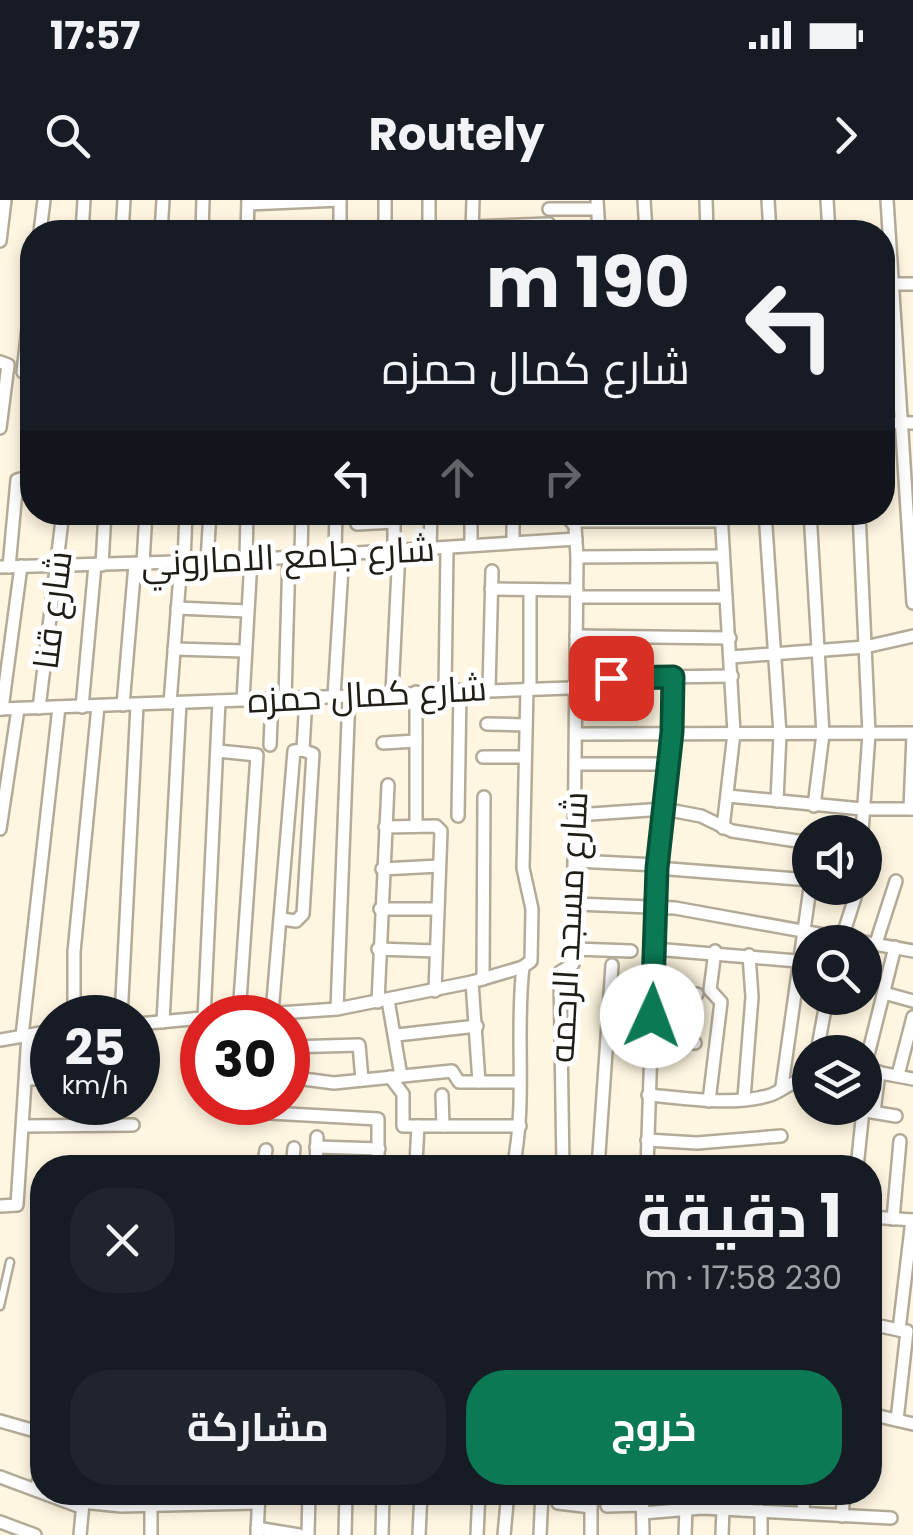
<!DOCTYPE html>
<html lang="ar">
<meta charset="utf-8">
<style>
body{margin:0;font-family:Poppins,Cairo,sans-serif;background:#20242c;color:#f1f3f6;direction:rtl;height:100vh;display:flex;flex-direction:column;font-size:38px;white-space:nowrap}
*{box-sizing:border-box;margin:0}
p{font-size:32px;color:#9ea1a6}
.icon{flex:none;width:55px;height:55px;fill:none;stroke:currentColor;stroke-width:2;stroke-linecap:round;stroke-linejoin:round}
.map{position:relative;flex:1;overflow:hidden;direction:ltr}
.sheet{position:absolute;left:30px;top:955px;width:852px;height:350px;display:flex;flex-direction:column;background:#171b24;border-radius:40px;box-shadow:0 5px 15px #0003;direction:rtl}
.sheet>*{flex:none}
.banner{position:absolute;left:20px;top:20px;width:875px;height:305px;border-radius:40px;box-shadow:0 5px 15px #0003;direction:rtl;background:#171b24;color:#f1f3f6;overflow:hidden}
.fabs{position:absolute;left:792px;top:615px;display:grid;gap:20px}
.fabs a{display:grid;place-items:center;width:90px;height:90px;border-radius:50%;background:#171b24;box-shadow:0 5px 15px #0003;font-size:50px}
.speed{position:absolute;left:30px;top:795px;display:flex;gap:20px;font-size:50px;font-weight:700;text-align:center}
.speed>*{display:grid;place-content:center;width:130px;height:130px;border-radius:50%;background:#171b24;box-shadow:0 5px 15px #0003;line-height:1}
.speed small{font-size:25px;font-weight:400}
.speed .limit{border:15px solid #d22;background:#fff;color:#111}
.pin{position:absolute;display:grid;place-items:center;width:85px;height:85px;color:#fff;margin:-42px;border-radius:20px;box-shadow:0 5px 15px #0006}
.me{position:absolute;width:110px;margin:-55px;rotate:2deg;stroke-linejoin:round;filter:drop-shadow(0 0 8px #0008)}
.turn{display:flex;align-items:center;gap:35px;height:210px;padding:0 40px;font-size:45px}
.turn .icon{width:130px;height:130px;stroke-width:2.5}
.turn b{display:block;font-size:70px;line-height:85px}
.lanes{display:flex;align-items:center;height:95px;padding:0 40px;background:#0003;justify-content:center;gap:50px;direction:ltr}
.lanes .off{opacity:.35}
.round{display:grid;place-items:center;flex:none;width:105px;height:105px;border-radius:40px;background:#20242c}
.summary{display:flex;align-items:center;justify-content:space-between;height:170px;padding:0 40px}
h1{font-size:60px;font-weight:700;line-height:75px}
.primary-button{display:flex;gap:20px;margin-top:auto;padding:20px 40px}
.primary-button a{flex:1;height:115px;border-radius:40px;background:#0b7953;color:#fff;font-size:40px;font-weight:700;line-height:115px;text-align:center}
.primary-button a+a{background:#20242c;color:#f1f3f6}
.status{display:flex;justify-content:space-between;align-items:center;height:70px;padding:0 50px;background:#171b24;direction:ltr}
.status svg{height:28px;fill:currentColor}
header{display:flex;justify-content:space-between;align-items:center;height:130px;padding:0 40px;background:#171b24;font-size:45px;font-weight:700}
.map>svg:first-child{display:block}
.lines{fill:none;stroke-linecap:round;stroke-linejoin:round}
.lane-casing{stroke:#b3ab97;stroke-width:11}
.street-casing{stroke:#b3ab97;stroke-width:16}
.lane{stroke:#fff;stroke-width:6}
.street{stroke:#fff;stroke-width:11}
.route-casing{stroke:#074f36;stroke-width:25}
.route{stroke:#0b7953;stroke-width:18}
.labels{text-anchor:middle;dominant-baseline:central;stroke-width:10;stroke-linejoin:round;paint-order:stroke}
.street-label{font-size:35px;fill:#201d16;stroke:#fff}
</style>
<div class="status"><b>17:57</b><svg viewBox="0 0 49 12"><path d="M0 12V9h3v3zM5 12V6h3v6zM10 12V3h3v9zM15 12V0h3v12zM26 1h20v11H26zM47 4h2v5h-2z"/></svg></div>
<header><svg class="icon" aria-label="forward" viewBox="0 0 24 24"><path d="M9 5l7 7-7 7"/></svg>Routely<svg class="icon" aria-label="search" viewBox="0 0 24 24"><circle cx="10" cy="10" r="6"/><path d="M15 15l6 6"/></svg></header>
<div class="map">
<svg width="913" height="1335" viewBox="0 0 913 1335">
<rect width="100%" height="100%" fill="#fef6e1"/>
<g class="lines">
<defs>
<path id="lane" d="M0,1106L10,1062"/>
<g id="street">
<path d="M340,0V32"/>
<path d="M385,0V32"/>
<path d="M597,0L599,32"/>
<path d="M644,0L646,32"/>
<path d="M706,0L707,32"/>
<path d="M768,0L770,32"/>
<path d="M827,0L829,32"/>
<path d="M887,0L913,403"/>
<path d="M248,4L340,0"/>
<path d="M549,9H597"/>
<path d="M472,27L549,24"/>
<path d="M472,31L473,0"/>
<path d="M40,32L44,0"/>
<path d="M82,32L84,0"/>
<path d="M122,32L124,0"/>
<path d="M161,32L163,0"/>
<path d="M202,32L203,0"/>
<path d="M247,32L248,0"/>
<path d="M429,32V0"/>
<path d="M0,41L5,0"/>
<path d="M882,84H913"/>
<path d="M0,162L8,165L0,228"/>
<path d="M23,172L32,92"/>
<path d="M882,222L913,223"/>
<path d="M513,312V341"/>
<path d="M563,312L575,326L577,357L573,764L560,772L563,968"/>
<path d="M721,312L734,533L723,628"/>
<path d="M765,312L780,534L777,601"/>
<path d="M810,312L823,534L814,606"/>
<path d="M859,312L869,534L862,632"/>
<path d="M572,321H720"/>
<path d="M357,324L394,322"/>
<path d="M471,344V312"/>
<path d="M430,349L431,312"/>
<path d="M394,350V312"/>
<path d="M335,352L336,312"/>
<path d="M301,354L302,312"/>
<path d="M577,357L722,356"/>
<path d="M246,360L247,312"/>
<path d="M207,361L210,312"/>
<path d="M184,362L186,312"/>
<path d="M143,363L146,312"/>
<path d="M102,365L105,312"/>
<path d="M0,367L246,360L576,339"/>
<path d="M9,367L17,280L28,277L32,222"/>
<path d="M491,389L577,390"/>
<path d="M577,397H726"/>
<path d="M177,408L247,411"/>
<path d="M576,436L730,438"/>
<path d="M174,449L245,451"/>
<path d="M731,457L865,447L913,436"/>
<path d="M633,478L634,511"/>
<path d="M530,487V390"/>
<path d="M489,489L492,371"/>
<path d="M445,491L447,349"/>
<path d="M392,493L399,350"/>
<path d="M334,496L343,352"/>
<path d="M285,498L289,355"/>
<path d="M243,500L251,359"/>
<path d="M170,503L181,362"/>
<path d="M123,505L135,364"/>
<path d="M82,507L95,365"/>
<path d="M39,508L63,312"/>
<path d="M0,509L569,488L588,478L732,476"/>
<path d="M2,509L21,366"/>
<path d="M487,524L526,525"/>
<path d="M576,534L913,533"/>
<path d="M383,543L416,541"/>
<path d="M270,545L272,498"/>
<path d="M303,550L306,497"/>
<path d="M218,551L257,555L239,815"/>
<path d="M483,557H525"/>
<path d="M576,564H669"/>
<path d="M728,596L862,609H913"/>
<path d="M910,609L913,535"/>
<path d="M576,615L664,609L701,616L732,631L810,643"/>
<path d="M458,616L460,490"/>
<path d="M416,626V492"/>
<path d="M385,627L436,626L441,631L435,791"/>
<path d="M0,629L18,509"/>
<path d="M576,661L657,665"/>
<path d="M657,668L810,680"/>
<path d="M382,669L439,666"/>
<path d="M576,704L675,708L913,751"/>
<path d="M380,709H437"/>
<path d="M281,719L296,721L303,714L313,554L303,550"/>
<path d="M842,738L858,688"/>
<path d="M876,743L896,681"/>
<path d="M378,749L436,751"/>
<path d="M574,749L631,751"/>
<path d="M654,749L797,761"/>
<path d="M483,779L484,597"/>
<path d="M472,782L479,882"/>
<path d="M653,793L697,794"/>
<path d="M884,793L913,801"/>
<path d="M388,800L401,876"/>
<path d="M378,802L388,585"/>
<path d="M337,809L349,495"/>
<path d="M272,813L294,551L303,550"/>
<path d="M74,818V752L98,506"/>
<path d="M121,818L137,505"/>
<path d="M204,818L219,501"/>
<path d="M205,818L337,809L472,782L523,767"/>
<path d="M163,822L180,503"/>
<path d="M138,824L202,818"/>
<path d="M397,835L477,826"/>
<path d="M22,836L59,507"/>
<path d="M0,840L52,831"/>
<path d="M651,840L695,843"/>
<path d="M288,847L359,845L362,880"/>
<path d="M817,852L827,798"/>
<path d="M865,867L895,747"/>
<path d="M865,870L913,879"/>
<path d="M898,875L913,817"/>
<path d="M288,877L334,883L452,871L459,882H519"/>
<path d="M390,877L403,894V926H520"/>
<path d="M26,879H52"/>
<path d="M138,880H146"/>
<path d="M782,886L810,688"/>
<path d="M442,895L443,926"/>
<path d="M648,895C686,898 729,906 767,896C784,892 790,878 810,882"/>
<path d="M744,898L752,797L749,755"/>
<path d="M808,900L810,901"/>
<path d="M709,901L721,802L710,790L715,751"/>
<path d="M848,908L896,916"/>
<path d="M874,912L879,872"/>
<path d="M270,913L378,919V968"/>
<path d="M23,926L133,925"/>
<path d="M647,940L697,943L781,936"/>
<path d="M316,947L379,949"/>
<path d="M416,963L418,926"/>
<path d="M263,968L266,950"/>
<path d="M292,968L294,948"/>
<path d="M316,968L317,937"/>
<path d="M513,968C527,902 515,833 523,767L531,761L532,709L523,668L527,488"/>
<path d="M598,968L612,765"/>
<path d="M647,968L657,665L672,532L673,477"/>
<path d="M857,968L863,910"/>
<path d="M0,1006L17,1005L28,835"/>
<path d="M870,1017L913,1020"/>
<path d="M893,1019L900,941"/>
<path d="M870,1124L904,1131"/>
<path d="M899,1130L912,1020"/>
<path d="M870,1214L913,1224"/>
<path d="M897,1220L907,1131"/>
<path d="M0,1221L42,1233"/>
<path d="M0,1277L81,1307"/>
<path d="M36,1290L42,1267"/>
<path d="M151,1292V1335"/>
<path d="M642,1292L643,1335"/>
<path d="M82,1302L121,1306L259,1303"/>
<path d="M558,1303L591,1307"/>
<path d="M607,1306L643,1305"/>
<path d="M702,1308V1292"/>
<path d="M744,1310L745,1292"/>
<path d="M643,1313L702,1308L891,1318"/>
<path d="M803,1313L804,1292"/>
<path d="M842,1316L844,1292"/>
<path d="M0,1322L35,1335"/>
<path d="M257,1328L299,1335"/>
<path d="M80,1335L84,1292"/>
<path d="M257,1335L259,1292"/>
<path d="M308,1335L309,1292"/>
<path d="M345,1335L346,1292"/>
<path d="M382,1335L383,1292"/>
<path d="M419,1335L421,1292"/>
<path d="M477,1335L479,1292"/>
<path d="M504,1335L508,1292"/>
<path d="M540,1335L542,1292"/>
<path d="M591,1335V1292"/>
<path d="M685,1335L686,1309"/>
<path d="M722,1335L723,1309"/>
<path d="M761,1335V1311"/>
</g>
</defs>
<use href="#lane" class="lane-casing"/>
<use href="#street" class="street-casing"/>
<use href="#lane" class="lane"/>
<use href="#street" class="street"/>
</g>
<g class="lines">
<defs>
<path id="route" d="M611,478L673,477L672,532L657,668L652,816"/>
</defs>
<use href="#route" class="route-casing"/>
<use href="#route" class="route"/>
</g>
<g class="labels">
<g class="street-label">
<text transform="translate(288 356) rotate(-3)">شارع جامع الاماروني</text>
<text transform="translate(52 410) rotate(-83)">شارع قنا</text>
<text transform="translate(367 494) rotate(-3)">شارع كمال حمزه</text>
<text transform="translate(568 727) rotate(-87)">شارع مسجد الرحمه</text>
</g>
</g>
</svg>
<div class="fabs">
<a><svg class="icon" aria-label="sound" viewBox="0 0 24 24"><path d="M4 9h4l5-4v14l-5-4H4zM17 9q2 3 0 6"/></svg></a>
<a><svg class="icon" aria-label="search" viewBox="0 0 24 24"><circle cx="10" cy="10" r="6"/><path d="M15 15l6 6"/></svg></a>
<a><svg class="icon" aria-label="layers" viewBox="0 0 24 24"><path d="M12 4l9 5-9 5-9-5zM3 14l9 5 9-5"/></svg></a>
</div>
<div class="speed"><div>25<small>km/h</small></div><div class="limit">30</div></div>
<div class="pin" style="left:611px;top:478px;background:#d93025"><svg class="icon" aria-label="arrive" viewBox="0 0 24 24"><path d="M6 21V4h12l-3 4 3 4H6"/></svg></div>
<svg class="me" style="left:652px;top:816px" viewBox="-20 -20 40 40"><circle r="19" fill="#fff"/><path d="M0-13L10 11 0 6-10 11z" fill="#0b7953"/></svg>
<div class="banner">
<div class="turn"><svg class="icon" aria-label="left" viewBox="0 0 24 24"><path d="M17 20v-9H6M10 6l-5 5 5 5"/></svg><div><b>190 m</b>شارع كمال حمزه</div></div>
<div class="lanes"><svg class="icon" aria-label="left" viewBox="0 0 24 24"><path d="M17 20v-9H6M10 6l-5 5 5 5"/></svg><svg class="icon off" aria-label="ahead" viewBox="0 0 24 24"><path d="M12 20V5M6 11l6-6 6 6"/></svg><svg class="icon off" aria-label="right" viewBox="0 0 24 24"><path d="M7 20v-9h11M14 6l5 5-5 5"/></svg></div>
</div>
<section class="sheet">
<div class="summary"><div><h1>1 دقيقة</h1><p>230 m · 17:58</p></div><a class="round"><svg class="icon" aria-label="close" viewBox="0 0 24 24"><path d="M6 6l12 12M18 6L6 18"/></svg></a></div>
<div class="primary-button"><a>خروج</a><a>مشاركة</a></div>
</section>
</div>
